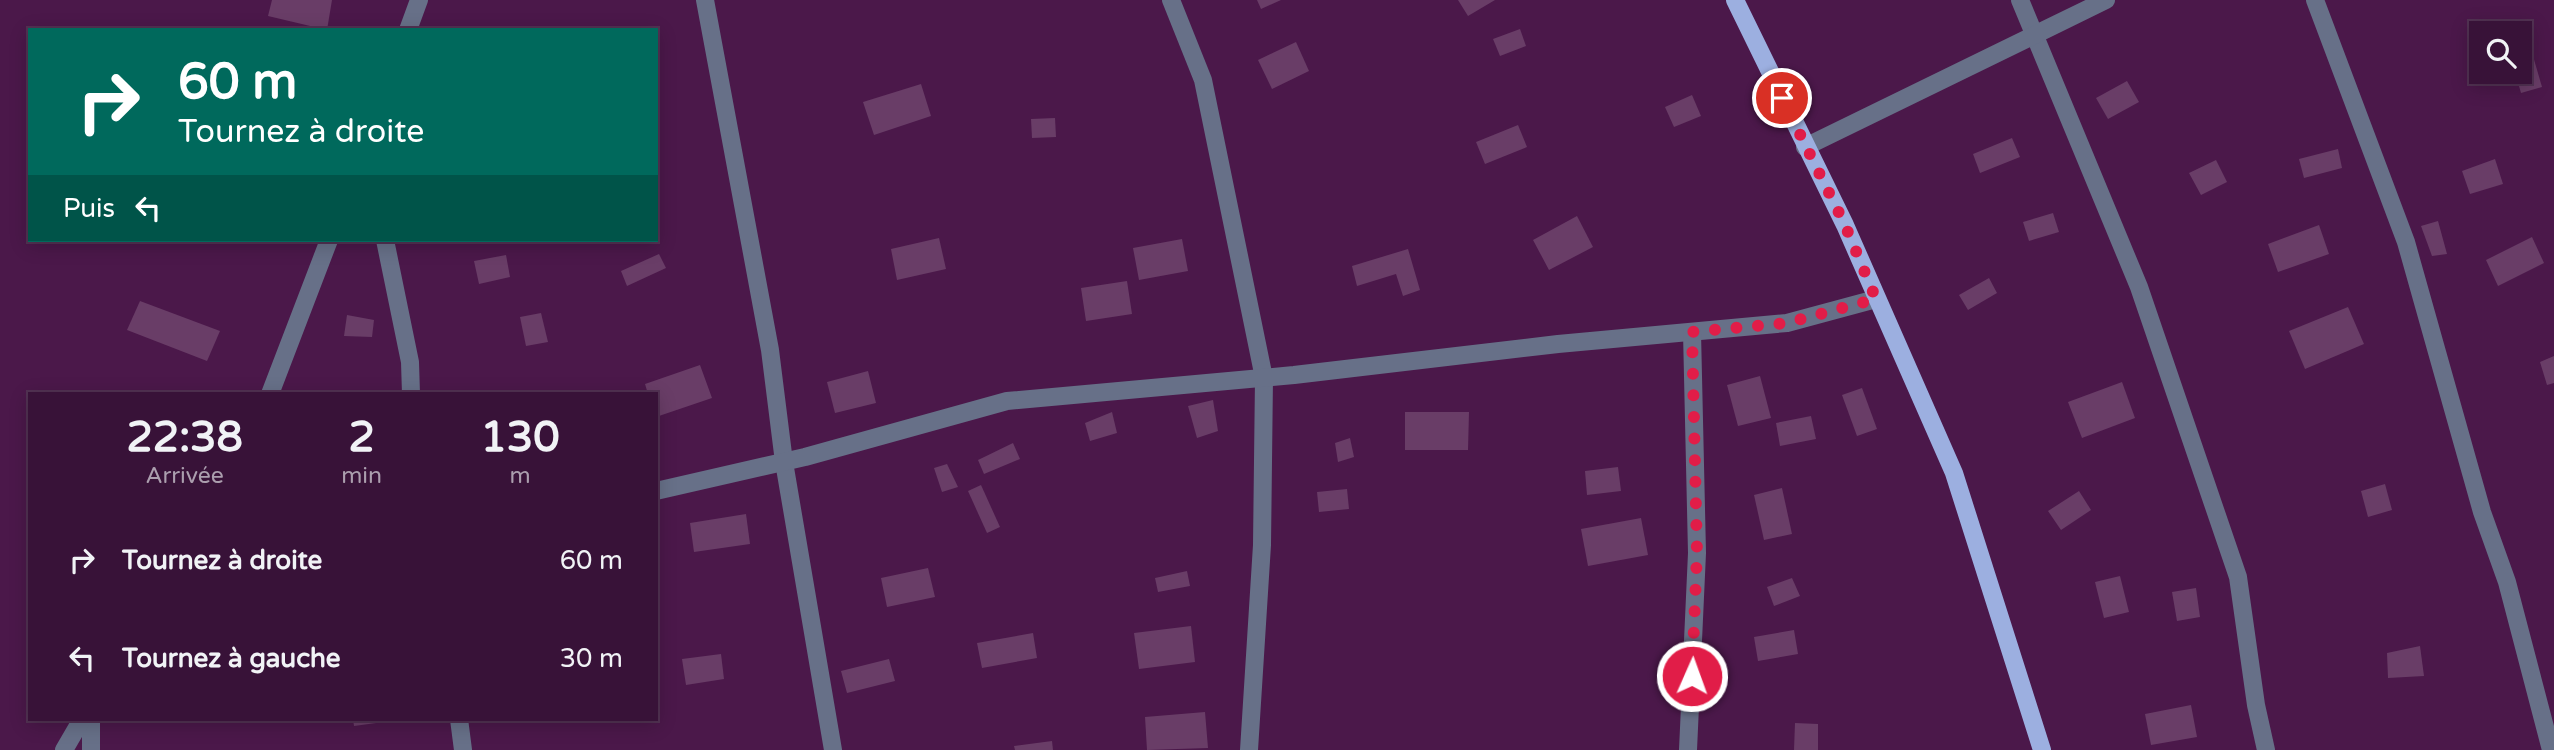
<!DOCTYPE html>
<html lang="fr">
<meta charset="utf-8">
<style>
body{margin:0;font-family:"Varela Round",sans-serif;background:#432043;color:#f1f3f6;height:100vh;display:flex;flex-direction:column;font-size:26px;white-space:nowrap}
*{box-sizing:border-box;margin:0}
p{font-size:23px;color:#ab9eae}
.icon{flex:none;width:38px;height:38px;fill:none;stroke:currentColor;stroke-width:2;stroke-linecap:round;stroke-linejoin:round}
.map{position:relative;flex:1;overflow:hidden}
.side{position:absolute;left:28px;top:392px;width:630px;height:329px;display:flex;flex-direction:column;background:#381238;border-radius:0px;box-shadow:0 4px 18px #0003,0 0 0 2px #523253}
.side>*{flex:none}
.hud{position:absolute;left:28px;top:28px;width:630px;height:214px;border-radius:0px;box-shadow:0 4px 18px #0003,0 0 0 2px #523253;background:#00695c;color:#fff;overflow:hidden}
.controls{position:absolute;left:2469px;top:21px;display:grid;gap:14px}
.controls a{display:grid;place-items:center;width:63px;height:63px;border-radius:0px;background:#381238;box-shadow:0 4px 18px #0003,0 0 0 2px #523253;font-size:35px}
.pin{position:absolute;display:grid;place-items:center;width:60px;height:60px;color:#fff;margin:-30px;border:4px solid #fff;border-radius:50%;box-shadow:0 2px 7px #0007}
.me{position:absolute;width:77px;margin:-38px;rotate:2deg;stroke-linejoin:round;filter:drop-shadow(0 0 5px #0008)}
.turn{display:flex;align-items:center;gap:24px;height:147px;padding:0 35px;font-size:32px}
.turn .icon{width:91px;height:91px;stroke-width:2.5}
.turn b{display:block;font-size:49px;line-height:60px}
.then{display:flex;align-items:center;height:66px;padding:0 35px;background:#0003;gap:14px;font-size:26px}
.eta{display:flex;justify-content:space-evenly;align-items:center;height:119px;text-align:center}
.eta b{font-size:42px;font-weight:700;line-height:49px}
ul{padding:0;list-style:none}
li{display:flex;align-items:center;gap:21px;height:98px;padding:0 35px}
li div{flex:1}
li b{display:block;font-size:26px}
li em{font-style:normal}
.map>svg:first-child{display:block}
.building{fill:#693d67}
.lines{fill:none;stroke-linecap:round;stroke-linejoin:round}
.minor{stroke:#677088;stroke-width:18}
.major{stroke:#9cafe0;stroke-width:18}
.route{stroke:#e11d48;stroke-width:12;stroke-dasharray:0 21.6}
</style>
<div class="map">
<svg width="2554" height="750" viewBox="0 0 2554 750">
<rect width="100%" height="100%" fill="#4b184a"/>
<g class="building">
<path d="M272,0H332L327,30L268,16Z"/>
<path d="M1257,0H1281L1261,9Z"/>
<path d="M1458,0H1495L1468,16Z"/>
<path d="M1520,29L1526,46L1500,56L1493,39Z"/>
<path d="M1296,42L1309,71L1272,89L1258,60Z"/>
<path d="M2533,56L2542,87L2521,93L2515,72H2520V60Z"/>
<path d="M2127,81L2139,102L2108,119L2096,98Z"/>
<path d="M921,84L931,116L874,135L863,102Z"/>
<path d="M1692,95L1701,116L1674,127L1665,107Z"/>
<path d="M1055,118L1056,137L1032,138L1031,119Z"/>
<path d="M1518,125L1527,147L1485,164L1476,142Z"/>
<path d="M2012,138L2020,157L1980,173L1973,154Z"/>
<path d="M2338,149L2342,168L2304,178L2299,159Z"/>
<path d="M2495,159L2503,184L2470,194L2462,171Z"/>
<path d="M2216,160L2227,182L2201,195L2189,173Z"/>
<path d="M2053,213L2059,232L2029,241L2023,222Z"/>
<path d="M1577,216L1593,247L1549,270L1533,240Z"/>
<path d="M2438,221L2447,254L2432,256L2421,226Z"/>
<path d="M2319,225L2329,254L2278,272L2268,244Z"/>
<path d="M2532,237L2544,263L2498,286L2486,260Z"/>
<path d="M939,238L946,269L897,280L891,249Z"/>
<path d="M1182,239L1188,271L1139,280L1133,248Z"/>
<path d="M1408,249L1420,290L1403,296L1396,274L1357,286L1352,266Z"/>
<path d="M659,254L666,268L627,286L621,271Z"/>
<path d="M506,255L510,277L479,284L474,261Z"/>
<path d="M1989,278L1997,293L1968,310L1959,295Z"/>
<path d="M1127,281L1132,314L1086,321L1081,288Z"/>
<path d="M140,301L220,331L207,361L127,330Z"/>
<path d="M2348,307L2364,344L2305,369L2289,331Z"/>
<path d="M541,313L548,342L526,346L520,317Z"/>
<path d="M347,315L374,320L372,337L344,336Z"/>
<path d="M2554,356V383L2547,385L2540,362Z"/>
<path d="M700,365L712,398L656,417V394H648L645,384Z"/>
<path d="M868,371L876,403L835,413L827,382Z"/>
<path d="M1760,376L1771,418L1738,426L1727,385Z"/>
<path d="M2122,382L2135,418L2082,438L2068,402Z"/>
<path d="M1862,388L1877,429L1857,436L1842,395Z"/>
<path d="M1213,400L1218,431L1197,438L1188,406Z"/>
<path d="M1112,412L1117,433L1090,441L1085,423Z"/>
<path d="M1405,412H1469L1468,450H1405Z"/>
<path d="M1811,416L1816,439L1780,446L1776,423Z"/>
<path d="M1350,438L1354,457L1338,462L1335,443Z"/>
<path d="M1013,443L1020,459L984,474L978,460Z"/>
<path d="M947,464L958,487L942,492L934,468Z"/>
<path d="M1618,467L1621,491L1587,495L1585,471Z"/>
<path d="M2385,484L2392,510L2368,517L2361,491Z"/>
<path d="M981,485L1000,527L987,533L968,491Z"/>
<path d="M1782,488L1792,534L1764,540L1754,495Z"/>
<path d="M1347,489L1349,509L1319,512L1317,492Z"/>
<path d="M2079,491L2091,510L2061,530L2048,511Z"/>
<path d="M746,514L750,544L694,552L690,523Z"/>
<path d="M1641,518L1648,555L1588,566L1581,529Z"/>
<path d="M928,568L935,597L887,607L881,578Z"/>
<path d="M1187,571L1190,586L1158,592L1155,578Z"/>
<path d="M2120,576L2129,612L2104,618L2095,582Z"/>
<path d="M1792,578L1800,596L1774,606L1767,587Z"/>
<path d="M2196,588L2200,617L2177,621L2172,592Z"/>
<path d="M1191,626L1195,662L1139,669L1134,633Z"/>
<path d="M1794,630L1798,654L1758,661L1754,637Z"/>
<path d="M1033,633L1037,658L982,668L977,643Z"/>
<path d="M2420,646L2424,676L2388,678L2387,653Z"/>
<path d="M721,654L724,679L686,685L682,659Z"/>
<path d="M889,659L895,681L847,693L841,671Z"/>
<path d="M2191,705L2197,737L2151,745L2145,714Z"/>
<path d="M1205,712L1208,748L1147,750L1145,717Z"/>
<path d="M353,719H391V721L354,726Z"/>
<path d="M1795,723L1818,724V750H1794Z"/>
<path d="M1052,741L1053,750H1015L1014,746Z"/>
</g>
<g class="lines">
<g class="minor">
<path d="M705,0L770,350L784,462L833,750"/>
<path d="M1171,0L1203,80L1264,378L1262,545L1249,750"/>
<path d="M2020,0L2139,287L2238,577L2256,705L2266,750"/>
<path d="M2315,0L2406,242L2482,512L2507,582L2551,750"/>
<path d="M408,30L419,0"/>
<path d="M1805,147L2106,0"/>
<path d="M385,240L410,362L411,394"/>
<path d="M270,394L329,240"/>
<path d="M656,491L805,457L1007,401L1294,375L1558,344L1787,323L1876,299"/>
<path d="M91,719V750"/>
<path d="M459,719L463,750"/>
<path d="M64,750L82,719"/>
<path d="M1688,750L1697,553L1692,332"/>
</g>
<path class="major" d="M1735,0L1845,225L1954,473L2042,750"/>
</g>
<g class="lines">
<path class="route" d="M1692,676L1697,553L1692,332L1787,323L1876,299L1845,225L1782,98"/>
</g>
</svg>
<div class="controls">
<a><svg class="icon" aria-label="search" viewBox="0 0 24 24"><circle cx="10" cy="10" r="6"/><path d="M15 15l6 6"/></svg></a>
</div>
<div class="pin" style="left:1782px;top:98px;background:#d93025"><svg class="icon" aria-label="arrive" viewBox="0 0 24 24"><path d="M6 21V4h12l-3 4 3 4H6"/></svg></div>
<svg class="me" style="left:1692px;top:676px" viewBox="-20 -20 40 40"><circle r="17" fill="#e11d48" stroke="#fff" stroke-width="3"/><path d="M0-11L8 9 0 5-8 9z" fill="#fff"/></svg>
<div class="hud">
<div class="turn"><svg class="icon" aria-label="right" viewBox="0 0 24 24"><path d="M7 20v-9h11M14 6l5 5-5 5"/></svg><div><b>60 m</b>Tournez à droite</div></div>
<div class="then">Puis<svg class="icon" aria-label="left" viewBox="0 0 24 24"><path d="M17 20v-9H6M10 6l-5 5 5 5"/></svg></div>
</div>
<section class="side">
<div class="eta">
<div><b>22:38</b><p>Arrivée</p></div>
<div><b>2</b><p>min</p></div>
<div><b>130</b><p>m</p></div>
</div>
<ul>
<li><svg class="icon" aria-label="right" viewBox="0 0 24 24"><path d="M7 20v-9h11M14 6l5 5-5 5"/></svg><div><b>Tournez à droite</b></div><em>60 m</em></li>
<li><svg class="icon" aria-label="left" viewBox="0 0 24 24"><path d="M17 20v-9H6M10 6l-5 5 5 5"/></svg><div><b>Tournez à gauche</b></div><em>30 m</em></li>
</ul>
</section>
</div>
